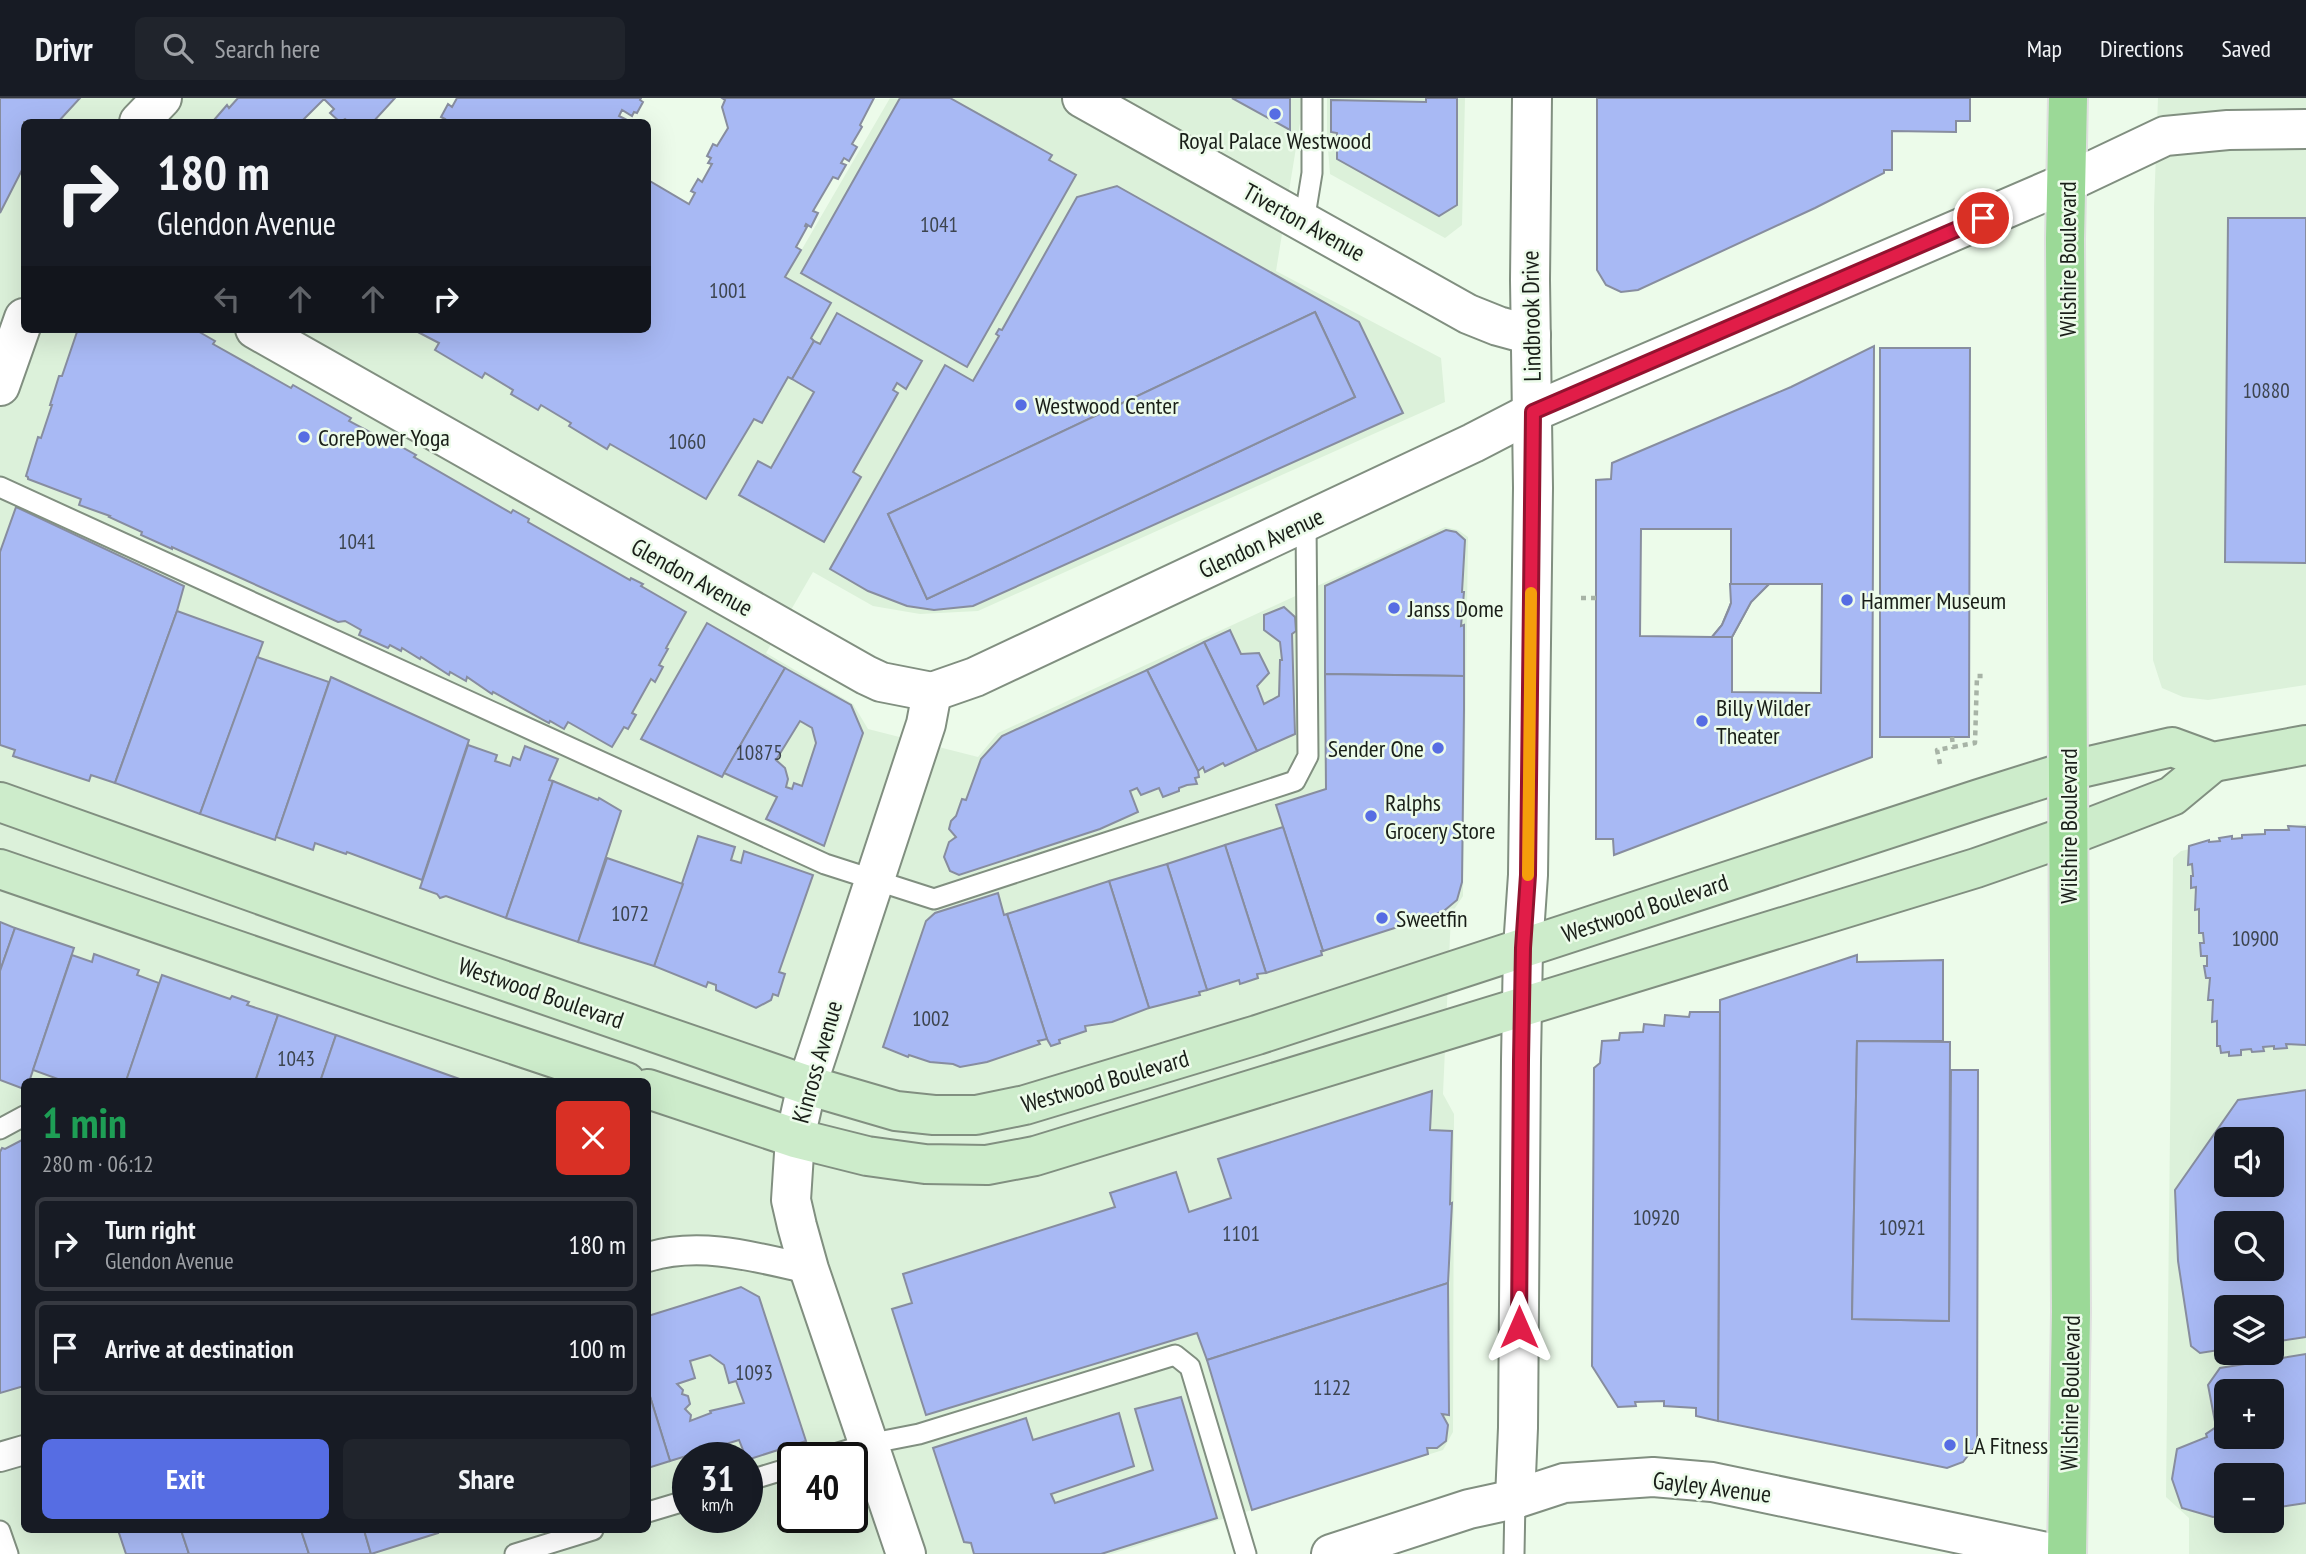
<!DOCTYPE html>
<meta charset="utf-8">
<style>
body{margin:0;font-family:"PT Sans Narrow",sans-serif;background:#20242c;color:#f1f3f6;height:100vh;display:flex;flex-direction:column;font-size:26px;white-space:nowrap}
*{box-sizing:border-box;margin:0}
p{font-size:23px;color:#9ea1a6}
.icon{flex:none;width:38px;height:38px;fill:none;stroke:currentColor;stroke-width:2;stroke-linecap:round;stroke-linejoin:round}
.map{position:relative;flex:1;overflow:hidden}
.sheet{position:absolute;left:21px;top:980px;width:630px;height:455px;display:flex;flex-direction:column;background:#171b24;border-radius:10px;box-shadow:0 7px 28px #0002}
.sheet>*{flex:none}
.hud{position:absolute;left:21px;top:21px;width:630px;height:214px;border-radius:10px;box-shadow:0 7px 28px #0002;background:#171b24;color:#f1f3f6;overflow:hidden}
.tools{position:absolute;left:2214px;top:1029px;display:grid;gap:14px}
.tools a{display:grid;place-items:center;width:70px;height:70px;border-radius:10px;background:#171b24;box-shadow:0 7px 28px #0002;font-size:35px}
.speed{position:absolute;left:672px;top:1344px;display:flex;gap:14px;font-size:35px;font-weight:700;text-align:center}
.speed>*{display:grid;place-content:center;width:91px;height:91px;border-radius:50%;background:#171b24;box-shadow:0 7px 28px #0002;line-height:1}
.speed small{font-size:18px;font-weight:400}
.speed .limit{border:4px solid #111;border-radius:10px;background:#fff;color:#111}
.pin{position:absolute;display:grid;place-items:center;width:60px;height:60px;color:#fff;margin:-30px;border:4px solid #fff;border-radius:50%;box-shadow:0 2px 7px #0007}
.me{position:absolute;width:77px;margin:-38px;rotate:0deg;stroke-linejoin:round;filter:drop-shadow(0 0 5px #0008)}
.turn{display:flex;align-items:center;gap:24px;height:147px;padding:0 21px;font-size:32px}
.turn .icon{width:91px;height:91px;stroke-width:2.5}
.turn b{display:block;font-size:49px;line-height:60px}
.lanes{display:flex;align-items:center;height:66px;padding:0 21px;background:#0003;justify-content:center;gap:35px;direction:ltr}
.lanes .off{opacity:.35}
.round{display:grid;place-items:center;flex:none;width:74px;height:74px;border-radius:10px;background:#20242c}
.overview{display:flex;align-items:center;justify-content:space-between;height:119px;padding:0 21px}
h1{font-size:42px;font-weight:800;line-height:52px;color:#1e9e55}
.primary-button{display:flex;gap:14px;margin-top:auto;padding:14px 21px}
.primary-button a{flex:1;height:80px;border-radius:10px;background:#566de3;color:#fff;font-size:28px;font-weight:800;line-height:80px;text-align:center}
.primary-button a+a{background:#20242c;color:#f1f3f6}
ul{padding:0;list-style:none}
li{display:flex;align-items:center;gap:21px;height:94px;margin:0 14px 10px;padding:0 7px;border:4px solid #363941;border-radius:10px}
li div{flex:1}
li b{display:block;font-size:26px}
li em{font-style:normal}
header{display:flex;align-items:center;gap:42px;box-sizing:border-box;height:98px;padding:0 35px;background:#171b24;border-bottom:2px solid #363941}
header strong{font-size:33px}
nav{display:flex;gap:38px;margin-inline-start:auto;font-size:24px}
.search{width:490px;height:63px;background:#20242c;display:flex;align-items:center;gap:18px;box-sizing:border-box;padding:0 24px;border-radius:10px;color:#9ea1a6;font-size:26px}
.map>svg:first-child{display:block}
.built{fill:#dcf1da;fill-rule:evenodd}
.building{fill:#a8b9f4;stroke:#878d9f;stroke-width:2;fill-rule:evenodd}
.lines{fill:none;stroke-linecap:round;stroke-linejoin:round}
.service-casing{stroke:#818f80;stroke-width:23}
.pedestrian-casing{stroke:#818f80;stroke-width:32}
.minor-casing{stroke:#818f80;stroke-width:42}
.tertiary-casing{stroke:#818f80;stroke-width:42}
.secondary-casing{stroke:#818f80;stroke-width:42}
.primary-casing{stroke:#dfe0df;stroke-width:42}
.path{stroke:#a7b3a6;stroke-width:4.5;stroke-dasharray:5 5;stroke-linecap:butt}
.service{stroke:#fff;stroke-width:19}
.pedestrian{stroke:#fff;stroke-width:28}
.minor{stroke:#fff;stroke-width:38}
.tertiary{stroke:#fff;stroke-width:38}
.secondary{stroke:#cdeccb;stroke-width:38}
.primary{stroke:#9bd997;stroke-width:38}
.route-casing{stroke:#92132f;stroke-width:18}
.route{stroke:#e11d48;stroke-width:12}
.slow{stroke:#f59e0b;stroke-width:12}
.poi-dot{fill:#566de3;stroke:#ecfbea;stroke-width:2.5}
.labels{text-anchor:middle;dominant-baseline:central;stroke-width:5;stroke-linejoin:round;paint-order:stroke}
.number-label{font-size:21px;fill:#3d454f}
.poi-label{font-size:24px;fill:#191e18;stroke:#ecfbea;text-anchor:start}
.street-label{font-size:24px;fill:#191e18;stroke:#ecfbea}
</style>
<header>
<strong>Drivr</strong>
<div class="search"><svg class="icon" aria-label="search" viewBox="0 0 24 24"><circle cx="10" cy="10" r="6"/><path d="M15 15l6 6"/></svg>Search here</div>
<nav><a>Map</a><a>Directions</a><a>Saved</a></nav>
</header>
<div class="map">
<svg width="2306" height="1456" viewBox="0 0 2306 1456">
<rect width="100%" height="100%" fill="#ecfbea"/>
<g class="built">
<path d="M0,0H265L308,24H24V231H648V219L734,268L890,0H1301V19L1276,173L1441,260L1445,304L978,513L920,516L873,508L813,474L766,555L853,606L868,631L978,659L998,635L1445,429L1458,432L1468,439L1463,798L1451,816L1443,996L1454,1016L1453,1334L1443,1352L1111,1456H0ZM24,984H648V1432H24ZM688,1360H747V1419H688ZM793,1360H852V1419H793Z"/>
<path d="M1327,0H1465L1462,127L1445,140L1330,76L1327,38Z"/>
<path d="M2158,0H2306V587L2208,602L2183,599L2162,590L2153,562L2154,109Z"/>
<path d="M2306,726V1456H2189V1420L2166,1399L2173,760L2181,753ZM2226,1041H2272V1087H2226ZM2226,1125H2272V1171H2226ZM2226,1209H2272V1255H2226ZM2226,1293H2272V1339H2226ZM2226,1377H2272V1423H2226Z"/>
</g>
<g class="building">
<path d="M0,0H80L58,24H24V68L0,115Z"/>
<path d="M238,0H395L373,24H349L345,21L340,24L330,15L334,11L324,1L301,24H216L214,22L227,7L229,10Z"/>
<path d="M457,0H641L640,2L643,4L637,15L634,14L632,18L622,12L619,18L631,24H443L445,21L441,19L448,6L452,9Z"/>
<path d="M722,0H874L860,27L862,29L852,46L857,49L849,63L844,60L841,65L846,67L838,81L833,79L813,113L818,115L811,129L806,126L805,128L807,129L796,149L801,152L785,179L831,205L811,240L814,243L792,281L788,279L762,325L754,321L706,401L610,346L607,351L569,328L571,325L541,307L538,312L511,296L513,292L485,275L482,280L435,252L439,245L414,232L648,231V82L689,106L695,95L691,93L698,81L702,84L712,66L708,65L711,60L707,58L713,46L717,48L728,30L722,9L725,2Z"/>
<path d="M900,0H950L1052,57L1049,62L1076,77L967,269L801,175Z"/>
<path d="M1232,0H1290V32Z"/>
<path d="M1426,0H1457V107L1439,118L1337,61V35L1331,34V2L1426,4Z"/>
<path d="M1597,0H1970V23H1956V34L1892,33V72H1884V75L1815,110L1638,192L1621,194L1606,187L1597,172Z"/>
<path d="M1117,88L1359,224L1403,315L973,508L934,512L907,508L868,493L830,471L945,267L973,283L999,238L996,236L999,231L1002,232L1077,99ZM1315,214L1355,299L927,501L888,416Z"/>
<path d="M2228,120H2306V465L2225,464Z"/>
<path d="M1315,214L1355,299L927,501L888,416Z"/>
<path d="M837,215L922,263L906,291L897,285L893,292L898,295L853,374L861,379L824,444L739,397L758,363L771,370L814,294L792,281L814,243L820,246Z"/>
<path d="M78,231H194L215,243L213,246L291,290L293,287L351,320L349,323L379,339L380,337L416,357L414,359L511,415L513,412L529,421L528,424L630,482L631,480L643,486L641,488L686,514L666,550L668,551L659,567L663,569L655,584L651,581L632,615L636,617L628,631L624,629L612,649L568,624L564,631L550,623L549,625L493,594L492,596L467,579L466,583L450,574L449,577L421,559L420,561L402,550L401,553L390,547L388,550L359,537L361,532L345,523L338,524L172,449V451L141,437L142,434L109,419L110,418L79,407L81,401L28,381V379L26,378L38,339L41,340L52,307H50L59,278H62Z"/>
<path d="M1874,248L1872,659L1614,757L1613,741H1596V382L1611,381L1612,365L1791,289ZM1641,431H1731V505L1722,527L1712,539L1640,538ZM1769,486H1822L1821,595L1732,594V539L1751,504Z"/>
<path d="M1880,250H1970L1969,639H1880Z"/>
<path d="M16,409L184,488L177,513L115,685L91,677L89,683L13,658L15,652L0,647V454Z"/>
<path d="M1446,432L1456,434L1465,442L1462,494H1464L1461,528L1464,527V578L1325,576V488Z"/>
<path d="M1730,486H1769L1751,504L1732,539H1712L1722,527L1729,511L1731,505Z"/>
<path d="M1284,509L1295,519L1296,533L1292,536L1295,636L1257,653L1204,544L1230,532L1241,556L1259,555L1269,575L1257,588L1264,606L1279,598L1280,562H1282L1280,544L1264,532V517Z"/>
<path d="M177,513L263,544L200,716L115,685Z"/>
<path d="M707,525L785,570L722,679L641,641Z"/>
<path d="M1204,544L1257,653L1225,668L1223,665L1205,674L1203,669L1198,673L1147,572Z"/>
<path d="M257,559L329,584L275,742L200,716Z"/>
<path d="M785,570L851,607L863,635L824,748L766,721L777,699L724,675ZM800,623L812,630L816,645L802,688L794,685L792,691L786,689L788,681L785,670L776,662Z"/>
<path d="M1147,572L1198,673L1199,679L1195,680L1197,686L1187,687L1179,690V693L1163,699L1159,690L1141,697L1137,690L1130,693L1138,714L1100,731L959,777L950,773L944,759L949,744L956,739L949,731L951,723L956,718L962,701L966,702L981,661L1002,638Z"/>
<path d="M1325,576L1464,578V611L1462,784L1457,802L1445,812L1432,818L1323,853L1276,707L1326,691Z"/>
<path d="M331,579L469,642L422,782L347,754L346,756L315,745L313,752L276,739Z"/>
<path d="M468,647L497,657L495,663L510,668L513,659L520,662L525,648L558,661L549,682L553,683L506,820L446,798L440,800L437,796L420,790Z"/>
<path d="M553,683L598,702L599,700L621,713L578,844L506,820Z"/>
<path d="M2288,728L2306,729V947L2286,946L2287,950L2274,951V948L2263,949L2264,953L2252,954L2251,951L2241,952V957L2229,958V954L2221,955L2220,948H2217V923L2212,924L2213,902H2208L2210,880H2206L2204,868H2207V858H2201L2200,845H2204L2203,835H2199V811L2195,812L2196,789L2191,790V778H2193L2192,766L2188,767L2189,748L2209,742V744L2220,743L2219,740L2232,738V741L2242,740V737L2265,736V732H2289Z"/>
<path d="M1283,729L1323,853H1321L1322,857L1266,875L1225,747Z"/>
<path d="M698,738L735,749L731,762L741,765L744,753L813,777L779,874L785,876L778,898L773,896L771,902L756,910L716,892V887L708,884L706,889L654,868Z"/>
<path d="M1225,747L1266,875L1257,876L1258,880L1240,886L1239,882L1207,892L1167,766Z"/>
<path d="M607,760L683,786L654,868L578,844Z"/>
<path d="M1167,766L1207,892L1199,894L1200,897L1149,910L1109,783Z"/>
<path d="M1109,783L1149,910L1112,924L1085,928L1086,933L1059,942L1060,945L1051,948L1047,941L1007,816Z"/>
<path d="M998,795L1004,817L1007,816L1047,941L1038,943L1040,946L987,964L960,969L953,966L930,964L909,957L908,959L883,949L926,823L935,815Z"/>
<path d="M0,824L15,830L0,873Z"/>
<path d="M15,830L74,850L29,984H24V991L0,982V873Z"/>
<path d="M94,856L139,872L137,877L159,885L126,984H66L33,972L72,857L92,864Z"/>
<path d="M1857,857V864L1943,862V943H1857L1852,1221L1949,1223L1951,972H1978L1977,1346L1963,1364L1947,1370L1718,1323L1720,902Z"/>
<path d="M162,877L230,901L232,898L249,904L247,907L278,917L255,984L126,983Z"/>
<path d="M1690,914H1720L1718,1323L1696,1318V1310L1664,1308V1303L1635,1304L1636,1308L1618,1309L1592,1268L1594,970L1600,965L1602,943L1619,942L1620,935L1643,934L1644,926L1664,928L1665,917L1689,919Z"/>
<path d="M278,917L336,937L320,984H255Z"/>
<path d="M336,937L468,984H320Z"/>
<path d="M1857,943L1950,944L1949,1223L1852,1221Z"/>
<path d="M2306,992V1239L2272,1244V1209H2226V1251L2200,1255L2191,1248L2178,1163L2175,1092L2238,1002ZM2226,1041H2272V1087H2226ZM2226,1125H2272V1171H2226Z"/>
<path d="M1432,993L1430,1032L1452,1033L1450,1106L1452,1105L1448,1185L1207,1262L1197,1235L926,1317L892,1211L912,1205L903,1176L1115,1109L1110,1095L1176,1074L1189,1114L1231,1100L1218,1061Z"/>
<path d="M24,1041V1288L0,1295V1054L2,1050L5,1051Z"/>
<path d="M1448,1185L1449,1317L1442,1316L1448,1327L1446,1343L1437,1350H1427L1428,1356L1252,1412L1207,1262Z"/>
<path d="M741,1189L759,1199L806,1343L747,1362L739,1342L670,1363L648,1292V1218ZM710,1257L724,1267L729,1285L736,1283L744,1305L710,1313L711,1315L690,1323L691,1317L685,1311L690,1306L688,1298L682,1296L683,1292L677,1286L695,1280L690,1263Z"/>
<path d="M2306,1256V1405L2272,1410V1377H2226V1417L2213,1419L2182,1410L2172,1381L2177,1351L2207,1339L2206,1336L2216,1329L2208,1287L2220,1270ZM2226,1293H2272V1339H2226Z"/>
<path d="M648,1292L670,1363L648,1370Z"/>
<path d="M1181,1299L1217,1420L1101,1456H974L971,1445L964,1444L933,1350L1026,1320L1033,1342L1119,1315L1134,1368L1051,1396L1055,1405L1153,1372L1135,1311Z"/>
<path d="M118,1432H181L189,1456H126Z"/>
<path d="M181,1432H301L309,1456H189Z"/>
<path d="M301,1432H364L371,1456H309Z"/>
<path d="M364,1432H437L438,1435L371,1456Z"/>
</g>
<g class="lines">
<defs>
<g id="service">
<path d="M1304,124L1312,75V0"/>
<path d="M0,389L825,766L934,801L1295,683L1308,658L1306,423"/>
<path d="M0,1031L24,1018"/>
<path d="M821,1360L868,1346L919,1336L1175,1257L1190,1269L1246,1456"/>
<path d="M747,1383L793,1369"/>
<path d="M648,1414L688,1402"/>
<path d="M0,1433L8,1456"/>
<path d="M515,1456L593,1432"/>
<path d="M1514,1456L1515,1401"/>
</g>
<g id="pedestrian">
<path d="M648,1159C701,1143 755,1159 809,1171"/>
<path d="M0,1359L24,1352"/>
</g>
<g id="minor">
<path d="M1082,0L1468,216L1498,228L1531,237"/>
<path d="M139,24L162,0"/>
<path d="M2068,84L2165,38L2228,32L2306,31"/>
<path d="M255,231L866,577L881,584L932,594L975,579L1473,345L1533,314"/>
<path d="M0,288L24,220"/>
<path d="M906,1456L809,1171L797,1128L791,1102L795,1040L807,987L926,626L932,594"/>
</g>
<g id="tertiary">
<path d="M1533,314L2068,84"/>
<path d="M1515,1401L1518,1330L1521,962L1523,850L1528,777L1533,390L1530,182L1532,0"/>
<path d="M1331,1456L1469,1411L1515,1401L1564,1385L1653,1379L1712,1384L2056,1456"/>
</g>
<g id="secondary">
<path d="M0,704L447,863L807,987L896,1013L934,1017H976L1025,1007L1257,937L1979,701L2068,673L2172,649L2213,664L2306,647"/>
<path d="M0,771L393,906L626,984"/>
<path d="M648,991L795,1040L867,1058L925,1066L987,1067L1035,1058L1976,770L2068,738L2172,698L2213,664"/>
</g>
<path id="primary" d="M2067,1456L2071,1214L2065,141L2068,0"/>
</defs>
<use href="#service" class="service-casing"/>
<use href="#pedestrian" class="pedestrian-casing"/>
<use href="#minor" class="minor-casing"/>
<use href="#tertiary" class="tertiary-casing"/>
<use href="#secondary" class="secondary-casing"/>
<use href="#primary" class="primary-casing"/>
<g class="path">
<path d="M1581,500H1596"/>
<path d="M1952,639L1953,649L1975,645L1977,578H1986"/>
<path d="M1940,666L1937,652L1953,649"/>
</g>
<use href="#service" class="service"/>
<use href="#pedestrian" class="pedestrian"/>
<use href="#minor" class="minor"/>
<use href="#tertiary" class="tertiary"/>
<use href="#secondary" class="secondary"/>
<use href="#primary" class="primary"/>
</g>
<g class="lines">
<defs>
<path id="route" d="M1519,1229L1521,962L1523,850L1528,777L1533,314L1983,120"/>
</defs>
<use href="#route" class="route-casing"/>
<use href="#route" class="route"/>
<path class="slow" d="M1528,777L1531,495"/>
</g>
<g class="poi-dot">
<circle cx="1275" cy="16" r="7"/>
<circle cx="1021" cy="307" r="7"/>
<circle cx="304" cy="339" r="7"/>
<circle cx="1847" cy="502" r="7"/>
<circle cx="1394" cy="510" r="7"/>
<circle cx="1702" cy="623" r="7"/>
<circle cx="1438" cy="650" r="7"/>
<circle cx="1371" cy="718" r="7"/>
<circle cx="1382" cy="820" r="7"/>
<circle cx="1950" cy="1347" r="7"/>
</g>
<g class="labels">
<g class="number-label">
<text x="939" y="126">1041</text>
<text x="728" y="192">1001</text>
<text x="2266" y="292">10880</text>
<text x="687" y="343">1060</text>
<text x="357" y="443">1041</text>
<text x="759" y="654">10875</text>
<text x="630" y="815">1072</text>
<text x="2255" y="840">10900</text>
<text x="931" y="920">1002</text>
<text x="296" y="960">1043</text>
<text x="1656" y="1119">10920</text>
<text x="1902" y="1129">10921</text>
<text x="1241" y="1135">1101</text>
<text x="754" y="1274">1093</text>
<text x="1332" y="1289">1122</text>
</g>
<g class="poi-label">
<text x="1275" y="42" text-anchor="middle">Royal Palace Westwood</text>
<text x="1035" y="307">Westwood Center</text>
<text x="318" y="339">CorePower Yoga</text>
<text x="1861" y="502">Hammer Museum</text>
<text x="1408" y="510">Janss Dome</text>
<text x="1716" y="609">Billy Wilder<tspan x="1716" dy="28">Theater</tspan></text>
<text x="1424" y="650" text-anchor="end">Sender One</text>
<text x="1385" y="704">Ralphs<tspan x="1385" dy="28">Grocery Store</tspan></text>
<text x="1396" y="820">Sweetfin</text>
<text x="1964" y="1347">LA Fitness</text>
</g>
<g class="street-label">
<text transform="translate(1304 124) rotate(29)">Tiverton Avenue</text>
<text transform="translate(2067 161) rotate(-90)">Wilshire Boulevard</text>
<text transform="translate(1531 218) rotate(-91)">Lindbrook Drive</text>
<text transform="translate(1261 445) rotate(-25)">Glendon Avenue</text>
<text transform="translate(692 479) rotate(29)">Glendon Avenue</text>
<text transform="translate(2068 728) rotate(-90)">Wilshire Boulevard</text>
<text transform="translate(1645 810) rotate(-18)">Westwood Boulevard</text>
<text transform="translate(541 895) rotate(19)">Westwood Boulevard</text>
<text transform="translate(817 964) rotate(-74)">Kinross Avenue</text>
<text transform="translate(1105 983) rotate(-16)">Westwood Boulevard</text>
<text transform="translate(2070 1295) rotate(-89)">Wilshire Boulevard</text>
<text transform="translate(1712 1389) rotate(7)">Gayley Avenue</text>
</g>
</g>
</svg>
<div class="tools">
<a><svg class="icon" aria-label="sound" viewBox="0 0 24 24"><path d="M4 9h4l5-4v14l-5-4H4zM17 9q2 3 0 6"/></svg></a>
<a><svg class="icon" aria-label="search" viewBox="0 0 24 24"><circle cx="10" cy="10" r="6"/><path d="M15 15l6 6"/></svg></a>
<a><svg class="icon" aria-label="layers" viewBox="0 0 24 24"><path d="M12 4l9 5-9 5-9-5zM3 14l9 5 9-5"/></svg></a>
<a>+</a>
<a>−</a>
</div>
<div class="speed"><div>31<small>km/h</small></div><div class="limit">40</div></div>
<div class="pin" style="left:1983px;top:120px;background:#d93025"><svg class="icon" aria-label="arrive" viewBox="0 0 24 24"><path d="M6 21V4h12l-3 4 3 4H6"/></svg></div>
<svg class="me" style="left:1519px;top:1229px" viewBox="-20 -20 40 40"><path d="M0-17L14 15 0 8-14 15z" fill="#e11d48" stroke="#fff" stroke-width="4"/></svg>
<div class="hud">
<div class="turn"><svg class="icon" aria-label="right" viewBox="0 0 24 24"><path d="M7 20v-9h11M14 6l5 5-5 5"/></svg><div><b>180 m</b>Glendon Avenue</div></div>
<div class="lanes"><svg class="icon off" aria-label="left" viewBox="0 0 24 24"><path d="M17 20v-9H6M10 6l-5 5 5 5"/></svg><svg class="icon off" aria-label="ahead" viewBox="0 0 24 24"><path d="M12 20V5M6 11l6-6 6 6"/></svg><svg class="icon off" aria-label="ahead" viewBox="0 0 24 24"><path d="M12 20V5M6 11l6-6 6 6"/></svg><svg class="icon" aria-label="right" viewBox="0 0 24 24"><path d="M7 20v-9h11M14 6l5 5-5 5"/></svg></div>
</div>
<section class="sheet">
<div class="overview"><div><h1>1 min</h1><p>280 m · 06:12</p></div><a class="round" style="background:#d93025;color:#fff"><svg class="icon" aria-label="close" viewBox="0 0 24 24"><path d="M6 6l12 12M18 6L6 18"/></svg></a></div>
<ul>
<li><svg class="icon" aria-label="right" viewBox="0 0 24 24"><path d="M7 20v-9h11M14 6l5 5-5 5"/></svg><div><b>Turn right</b><p>Glendon Avenue</p></div><em>180 m</em></li>
<li><svg class="icon" aria-label="arrive" viewBox="0 0 24 24"><path d="M6 21V4h12l-3 4 3 4H6"/></svg><div><b>Arrive at destination</b></div><em>100 m</em></li>
</ul>
<div class="primary-button"><a>Exit</a><a>Share</a></div>
</section>
</div>
